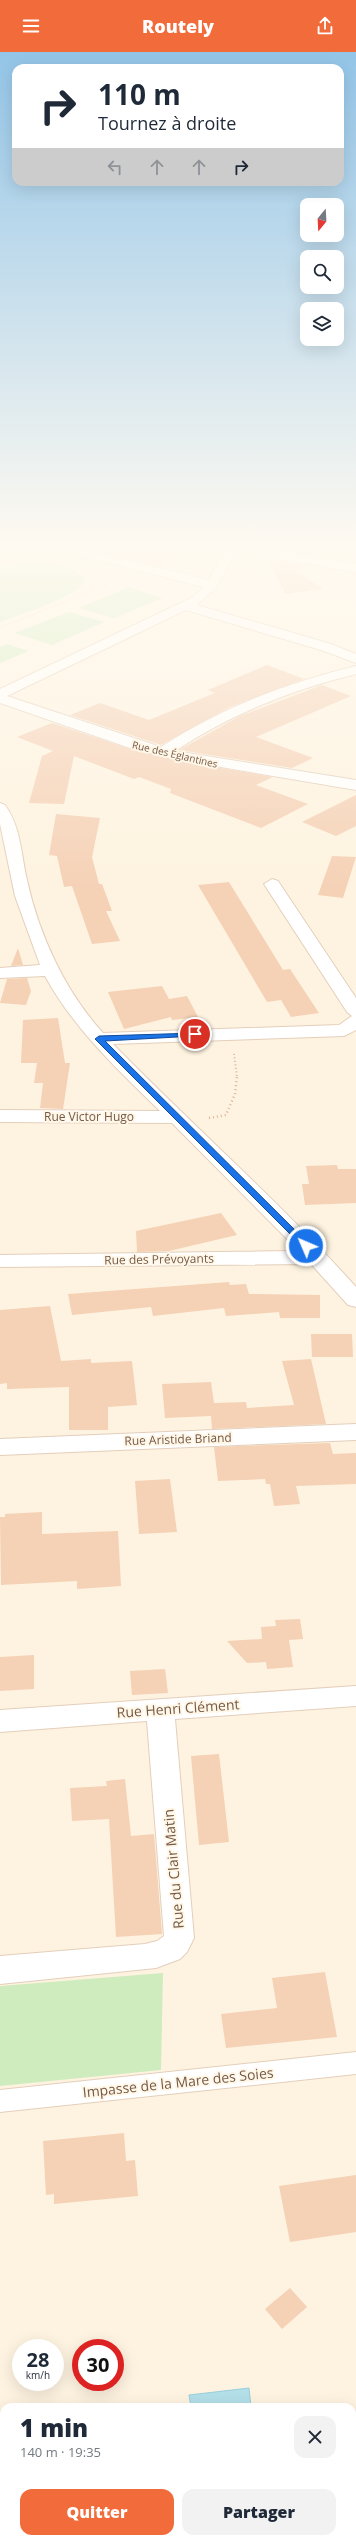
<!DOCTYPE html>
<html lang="fr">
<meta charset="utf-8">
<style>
body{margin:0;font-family:"Open Sans",sans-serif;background:#f2f2f3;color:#1f2937;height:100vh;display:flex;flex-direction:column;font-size:15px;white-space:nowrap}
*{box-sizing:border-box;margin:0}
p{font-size:13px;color:#747a83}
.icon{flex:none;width:22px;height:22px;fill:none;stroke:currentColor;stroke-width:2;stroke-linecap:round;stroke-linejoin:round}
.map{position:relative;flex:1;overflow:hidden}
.details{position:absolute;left:0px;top:2351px;width:356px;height:140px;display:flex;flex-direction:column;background:#fff;border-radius:12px 12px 0 0;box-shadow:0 4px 16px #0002}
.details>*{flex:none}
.hud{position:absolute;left:12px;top:12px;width:332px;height:122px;border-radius:12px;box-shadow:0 4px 16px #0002;background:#fff;color:#1f2937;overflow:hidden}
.needle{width:26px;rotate:198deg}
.tools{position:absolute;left:300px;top:146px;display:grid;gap:8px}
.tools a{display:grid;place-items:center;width:44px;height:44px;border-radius:8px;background:#fff;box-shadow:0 4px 16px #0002;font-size:20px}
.speed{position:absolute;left:12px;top:2287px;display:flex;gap:8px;font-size:20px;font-weight:700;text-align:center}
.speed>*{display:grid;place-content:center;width:52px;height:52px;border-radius:50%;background:#fff;box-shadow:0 4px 16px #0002;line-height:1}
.speed small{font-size:10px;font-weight:400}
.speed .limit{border:6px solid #d22;background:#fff;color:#111}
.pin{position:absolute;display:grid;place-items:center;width:34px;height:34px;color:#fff;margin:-17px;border:2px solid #fff;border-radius:50%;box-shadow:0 1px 4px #0007}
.me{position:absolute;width:44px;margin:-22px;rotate:315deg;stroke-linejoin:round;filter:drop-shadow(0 0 3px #0008)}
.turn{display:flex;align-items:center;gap:14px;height:84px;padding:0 20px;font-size:18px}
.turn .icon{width:52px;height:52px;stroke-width:2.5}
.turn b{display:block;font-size:28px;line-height:34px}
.lanes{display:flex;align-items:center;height:38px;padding:0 20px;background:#0003;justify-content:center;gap:20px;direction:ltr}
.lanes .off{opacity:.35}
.round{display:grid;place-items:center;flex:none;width:42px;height:42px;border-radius:12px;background:#f2f2f3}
.head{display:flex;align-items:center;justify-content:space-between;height:68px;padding:0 20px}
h1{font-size:24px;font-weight:800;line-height:30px}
.cta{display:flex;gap:8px;margin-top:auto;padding:8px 20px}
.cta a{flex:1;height:46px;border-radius:12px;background:#f26b3b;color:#fff;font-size:16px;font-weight:800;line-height:46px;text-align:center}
.cta a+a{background:#f2f2f3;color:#1f2937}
header{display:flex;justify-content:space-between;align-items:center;height:52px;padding:0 20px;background:#f26b3b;color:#fff;font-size:18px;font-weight:800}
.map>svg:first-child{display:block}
.green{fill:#cfecbe}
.water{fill:#b3dfe9;stroke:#99cedb}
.building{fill:#f5d1b6}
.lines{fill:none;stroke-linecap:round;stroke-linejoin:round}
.lane-casing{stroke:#e3cfbb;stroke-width:2}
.street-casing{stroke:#e3cfbb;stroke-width:2}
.secondary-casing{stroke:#e8d1b9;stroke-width:2}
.path-far2{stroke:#dab599;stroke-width:1.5;stroke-dasharray:0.5 2;stroke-linecap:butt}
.path-far1{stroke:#dab599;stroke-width:2;stroke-dasharray:1 2.5;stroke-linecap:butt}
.path{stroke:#dab599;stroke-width:2.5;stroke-dasharray:1 3;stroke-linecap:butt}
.lane{fill:#fff;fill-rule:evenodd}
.street{fill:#fff;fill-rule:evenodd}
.secondary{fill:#fff;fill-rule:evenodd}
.route{fill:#1a73e8;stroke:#114b97}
.labels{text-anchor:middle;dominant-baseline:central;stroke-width:4;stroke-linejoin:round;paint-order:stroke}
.far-street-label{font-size:10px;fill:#765945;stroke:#fff7e8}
.street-label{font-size:12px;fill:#765945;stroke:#fff7e8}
.near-street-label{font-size:14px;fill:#765945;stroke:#fff7e8}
</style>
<header><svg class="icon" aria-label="menu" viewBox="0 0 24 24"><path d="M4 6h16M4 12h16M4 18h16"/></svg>Routely<svg class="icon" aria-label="share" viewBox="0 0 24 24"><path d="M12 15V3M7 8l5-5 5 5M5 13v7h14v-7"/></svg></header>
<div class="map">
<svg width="356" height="2491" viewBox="0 0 356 2491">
<rect width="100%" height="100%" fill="#fef3e0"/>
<g class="green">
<path d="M0,491H13L21,496L0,505Z"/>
<path d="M29,511C48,512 72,511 85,528C78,546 19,562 0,570V516Z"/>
<path d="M129,535L163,546L114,566L79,556Z"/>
<path d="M69,560L104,570L52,593L15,581Z"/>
<path d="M7,592L28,599L0,611V595Z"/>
<path d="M163,1921L161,2018L0,2034V1934Z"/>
</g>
<path class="water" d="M249,2336L251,2355H191L189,2343Z"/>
<g class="building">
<path d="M89,491H207L157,514L88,497Z"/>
<path d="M260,491H317L309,502L261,494Z"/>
<path d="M268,507L302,512L297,519L323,537L285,542Z"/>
<path d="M267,613L304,627L230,655L161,693L70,663L100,651L149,668L215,641L208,638Z"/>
<path d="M322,633L351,644L256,685L313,706L292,716L179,698L240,664Z"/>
<path d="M52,671L127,696L174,708L273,725L256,733L308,752L261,776L170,741L171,737L139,725L134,727L74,704L64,752L29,751L42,704L53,699L17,685Z"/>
<path d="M356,743V774L336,784L302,770Z"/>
<path d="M56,762L100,766L92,805L99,832H102L112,859H106L120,889L92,892L72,834L64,835L57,804L49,803Z"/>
<path d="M332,804L356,805L343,846L318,843Z"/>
<path d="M229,830L283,918L290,917L319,961L291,965L281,948L267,950L198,833Z"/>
<path d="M18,896L23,913L11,914Z"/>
<path d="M27,926L31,939L26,953L0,951L7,927Z"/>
<path d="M162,934L169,947L187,944L198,965L172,968L171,965L124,977L108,940Z"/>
<path d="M58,966L65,1011H70L63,1057L40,1056L43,1031H34L37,1011H21L23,968Z"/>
<path d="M337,1113L338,1117H356V1151L305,1153L302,1132H309L306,1114Z"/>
<path d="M221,1161L237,1183L169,1199L137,1200L136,1179Z"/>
<path d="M229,1230L230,1233L246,1232L249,1242L320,1243V1266H280L279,1260L226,1264L224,1256L153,1264L151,1255L72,1263L68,1242Z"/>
<path d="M50,1254L61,1309L91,1307V1311L132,1309L137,1353L108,1355V1378H69V1335L7,1337V1331L0,1332V1258Z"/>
<path d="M311,1282H352L353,1305H312Z"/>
<path d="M311,1307L326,1372L212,1377L211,1364L165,1366L162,1332L211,1330L214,1351L246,1350L247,1356L294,1353L282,1309Z"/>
<path d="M330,1391L333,1402L356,1401V1432L296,1434L300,1452L274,1454L270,1432H266L265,1427L218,1429L214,1395Z"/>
<path d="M170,1427L177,1480L139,1482L135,1429Z"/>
<path d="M42,1460V1482L118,1479L121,1534L77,1537V1529L1,1533L0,1465H5V1462Z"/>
<path d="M300,1567L303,1587L289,1588L293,1615L267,1617L266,1610L247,1611L227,1589L262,1587L261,1575L276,1574L275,1568Z"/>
<path d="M34,1603V1637L0,1639V1605Z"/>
<path d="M165,1617L168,1641L132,1643L130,1619Z"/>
<path d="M219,1702L229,1790L199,1793L191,1704Z"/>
<path d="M125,1727L131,1784L154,1782L162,1882L116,1885L109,1767L72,1769L70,1736L107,1734L106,1729Z"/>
<path d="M325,1920L337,1985L226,1996L221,1962L277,1956L272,1926Z"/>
<path d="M124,2081L126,2109L135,2108L138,2144L54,2152V2142L46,2143L43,2089Z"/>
<path d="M356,2123V2180L290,2190L279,2134Z"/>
<path d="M290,2236L307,2255L282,2277L265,2257Z"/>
</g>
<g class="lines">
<defs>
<path id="lane" d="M356,2000V2022L0,2060V2038Z"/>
<g id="street">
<path d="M37,491H56L209,528L224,499L221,491H233L356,512V520L236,500L216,536L197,553L331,592L356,602V611L321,598L186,558L7,644L161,695C221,656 286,631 356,614V622C291,638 231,662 175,699L356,728V738L174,707L127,695L0,651V637L193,545L204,535L39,494Z"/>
<path d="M0,751L5,753C21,775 21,802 27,828C39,883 65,939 103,981L339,973L352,964L347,960L264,832L272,827L278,829L356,946V978L344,984L113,992C193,1074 279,1149 356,1235V1255L348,1253L311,1212L0,1215V1203L299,1199L172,1071L0,1070V1058L160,1059C117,1017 74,977 45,924L0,926V916L40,913L15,844L0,772Z"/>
<path d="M356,1372V1388L0,1403V1387Z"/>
<path d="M356,1634V1654L175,1667L194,1886L187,1900L180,1907L156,1916L0,1932V1904L145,1892L157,1889L164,1884L147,1669L0,1680V1658Z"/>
</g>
<path id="secondary" d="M356,2446V2487L353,2491H312L313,2487H352V2447Z"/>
</defs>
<use href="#lane" class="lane-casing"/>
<use href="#street" class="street-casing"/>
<use href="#secondary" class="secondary-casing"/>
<g class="path-far2">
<path d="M0,511L33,507"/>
<path d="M87,521L93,532L91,539"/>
<path d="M0,576L115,529"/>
</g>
<path class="path-far1" d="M234,1002L237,1025"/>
<path class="path" d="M209,1066L226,1063L235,1042L237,1024"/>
<use href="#lane" class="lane"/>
<use href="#street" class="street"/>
<use href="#secondary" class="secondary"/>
</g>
<linearGradient id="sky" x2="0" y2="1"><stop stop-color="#93c5e8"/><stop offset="0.59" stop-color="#fffaf1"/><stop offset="1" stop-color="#fffaf1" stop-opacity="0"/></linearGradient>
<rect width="356" height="839" fill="url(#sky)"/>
<path class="route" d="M197,981L199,982L195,984L105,989L309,1192V1195H303L95,987L99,984Z"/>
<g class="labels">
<g class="far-street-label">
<text transform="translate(175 702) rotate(13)">Rue des Églantines</text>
</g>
<g class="street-label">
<text x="89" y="1064">Rue Victor Hugo</text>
<text transform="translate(159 1207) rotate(-1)">Rue des Prévoyants</text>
<text transform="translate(178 1387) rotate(-2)">Rue Aristide Briand</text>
</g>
<g class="near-street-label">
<text transform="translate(178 1656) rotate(-4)">Rue Henri Clément</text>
<text transform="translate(173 1817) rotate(-95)">Rue du Clair Matin</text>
<text transform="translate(178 2030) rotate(-6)">Impasse de la Mare des Soies</text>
</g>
</g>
</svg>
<div class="tools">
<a><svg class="needle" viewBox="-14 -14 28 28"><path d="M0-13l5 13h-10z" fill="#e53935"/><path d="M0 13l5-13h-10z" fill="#747a83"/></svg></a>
<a><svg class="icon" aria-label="search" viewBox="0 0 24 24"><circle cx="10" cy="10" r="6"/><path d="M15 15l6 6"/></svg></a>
<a><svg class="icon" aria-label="layers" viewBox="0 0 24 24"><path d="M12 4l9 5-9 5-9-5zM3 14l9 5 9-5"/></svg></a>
</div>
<div class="speed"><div>28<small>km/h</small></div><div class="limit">30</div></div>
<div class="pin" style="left:195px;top:982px;background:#d93025"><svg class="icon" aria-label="arrive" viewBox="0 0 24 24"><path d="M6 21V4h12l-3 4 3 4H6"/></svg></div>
<svg class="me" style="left:306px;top:1194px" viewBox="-20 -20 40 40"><circle r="17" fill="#1a73e8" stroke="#fff" stroke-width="3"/><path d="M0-11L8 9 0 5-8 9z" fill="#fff"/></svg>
<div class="hud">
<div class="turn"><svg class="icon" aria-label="right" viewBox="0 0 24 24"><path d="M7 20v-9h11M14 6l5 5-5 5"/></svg><div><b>110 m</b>Tournez à droite</div></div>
<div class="lanes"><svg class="icon off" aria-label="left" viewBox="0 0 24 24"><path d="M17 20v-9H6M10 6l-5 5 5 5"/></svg><svg class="icon off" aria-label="ahead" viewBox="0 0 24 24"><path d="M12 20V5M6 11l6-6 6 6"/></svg><svg class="icon off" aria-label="ahead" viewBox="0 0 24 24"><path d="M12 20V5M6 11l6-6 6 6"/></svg><svg class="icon" aria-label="right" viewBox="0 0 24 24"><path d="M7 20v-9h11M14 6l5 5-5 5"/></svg></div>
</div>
<section class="details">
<div class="head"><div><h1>1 min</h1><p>140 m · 19:35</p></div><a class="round"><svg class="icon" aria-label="close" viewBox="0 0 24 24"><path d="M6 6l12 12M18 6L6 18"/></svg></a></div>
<div class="cta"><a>Quitter</a><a>Partager</a></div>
</section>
</div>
